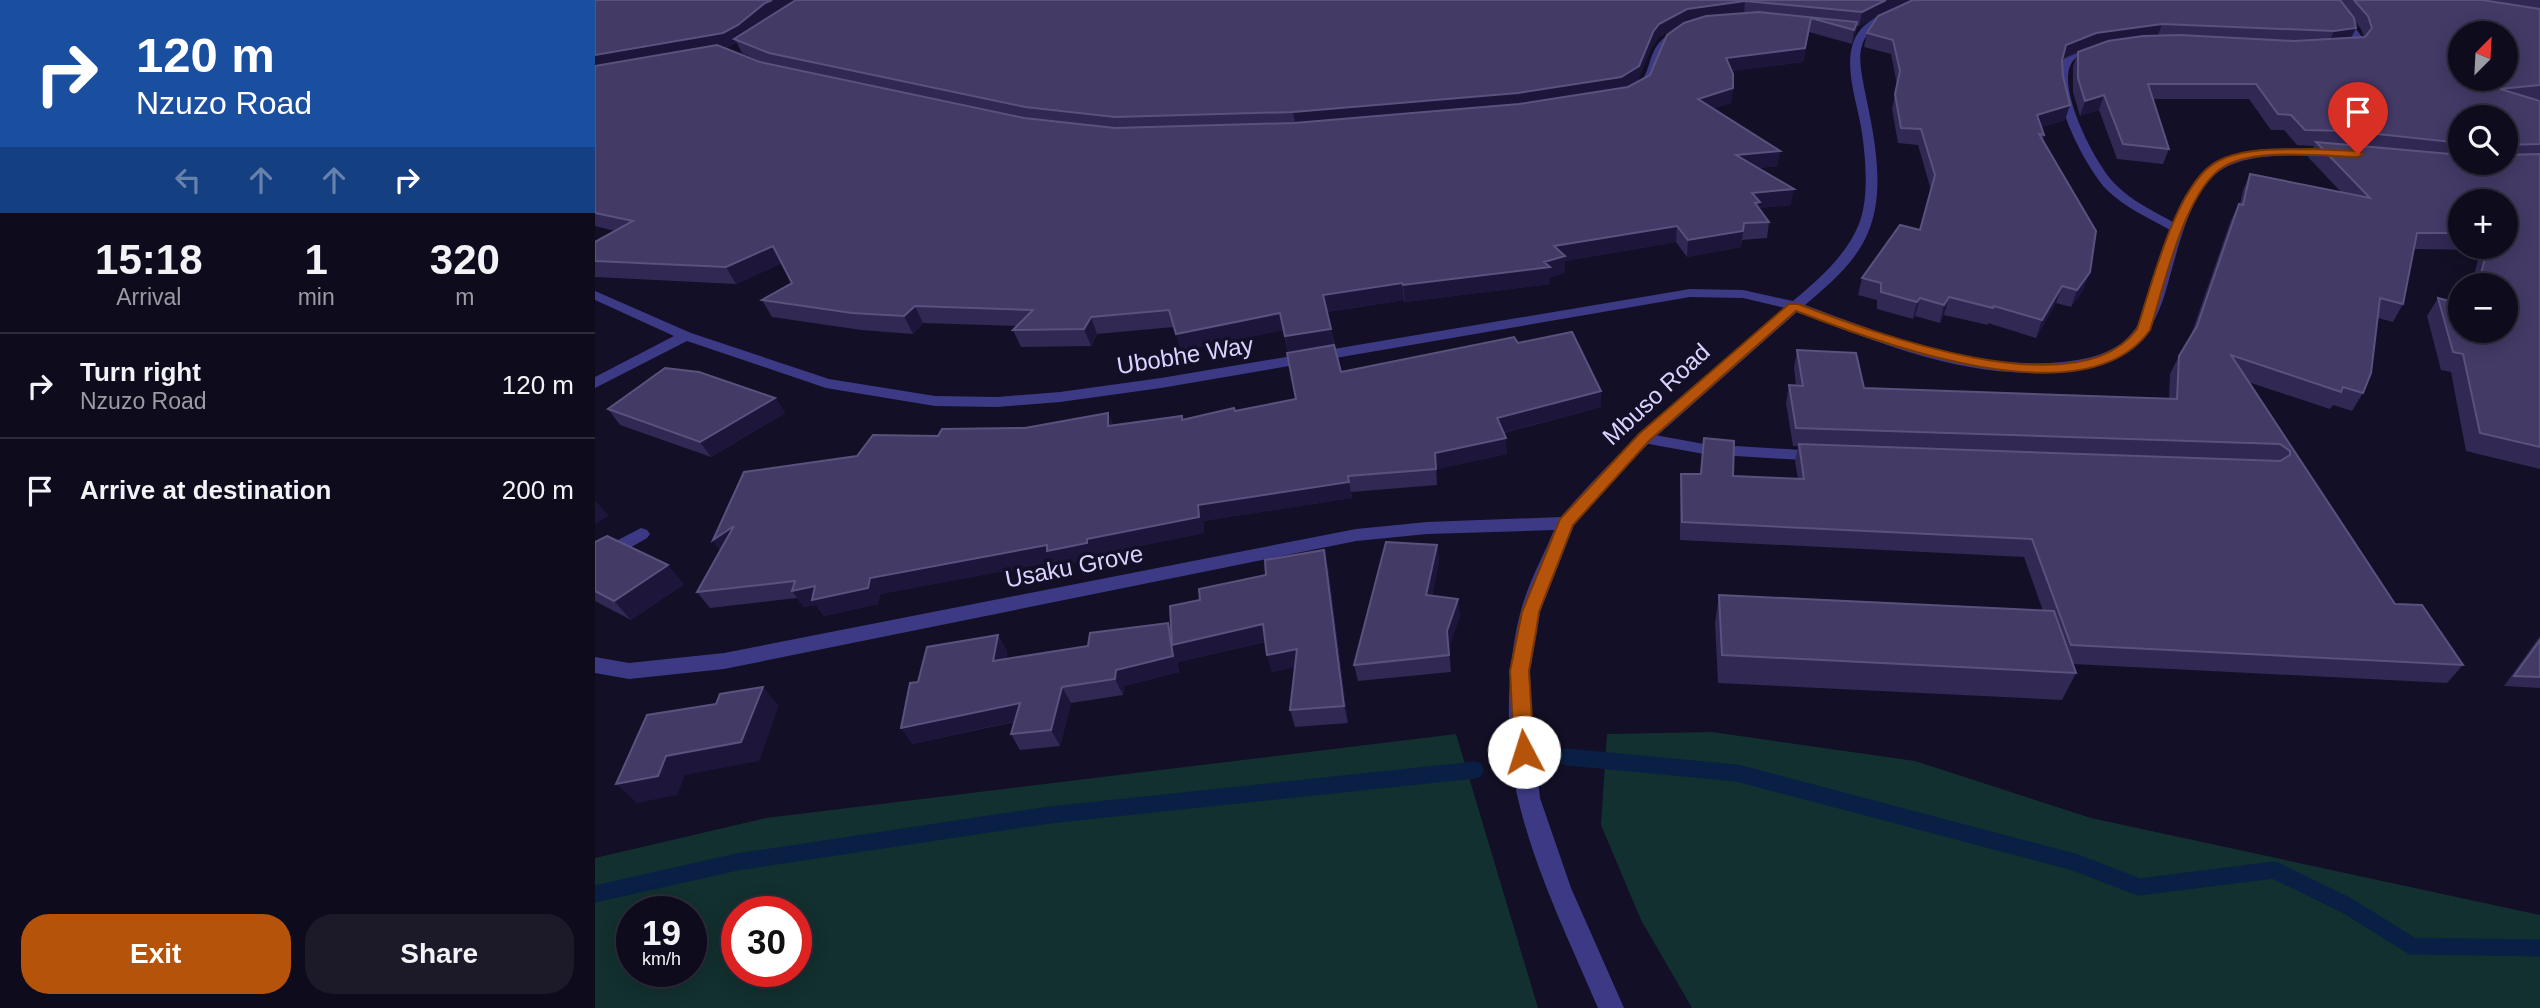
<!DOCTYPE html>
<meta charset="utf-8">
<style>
body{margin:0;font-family:Arial,sans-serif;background:#1c1929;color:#f1f3f6;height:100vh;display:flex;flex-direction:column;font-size:26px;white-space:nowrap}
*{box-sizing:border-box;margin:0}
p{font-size:23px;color:#9b9ba3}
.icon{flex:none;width:38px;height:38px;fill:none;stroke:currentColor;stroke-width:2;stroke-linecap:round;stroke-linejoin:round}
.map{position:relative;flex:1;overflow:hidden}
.drawer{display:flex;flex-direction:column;background:#0e0b1c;width:595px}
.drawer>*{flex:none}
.banner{background:#1a4fa0;color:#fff;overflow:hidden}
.needle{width:46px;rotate:24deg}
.buttons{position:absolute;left:1853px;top:21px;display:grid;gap:14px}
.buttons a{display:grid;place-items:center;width:70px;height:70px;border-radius:50%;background:#0e0b1c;box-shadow:0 4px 18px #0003,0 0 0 2px #2e2b3b;font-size:35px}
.speed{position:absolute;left:21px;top:896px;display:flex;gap:14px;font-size:35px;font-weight:700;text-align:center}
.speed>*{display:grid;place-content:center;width:91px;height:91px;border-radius:50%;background:#0e0b1c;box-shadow:0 4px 18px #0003,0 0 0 2px #2e2b3b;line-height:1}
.speed small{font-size:18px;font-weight:400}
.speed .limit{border:10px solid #d22;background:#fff;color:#111}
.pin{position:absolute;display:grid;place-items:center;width:60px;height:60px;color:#fff;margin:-72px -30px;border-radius:50% 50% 50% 0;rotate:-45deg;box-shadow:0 0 7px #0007}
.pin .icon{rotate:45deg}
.me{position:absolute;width:77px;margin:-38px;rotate:355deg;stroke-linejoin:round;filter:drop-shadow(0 0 5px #0008)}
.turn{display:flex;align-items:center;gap:24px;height:147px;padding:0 21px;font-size:32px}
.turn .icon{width:91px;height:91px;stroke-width:2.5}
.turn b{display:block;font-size:49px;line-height:60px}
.lanes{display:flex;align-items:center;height:66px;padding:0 21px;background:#0003;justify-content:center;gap:35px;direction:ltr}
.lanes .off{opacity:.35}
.eta{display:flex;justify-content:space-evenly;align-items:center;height:119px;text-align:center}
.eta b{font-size:42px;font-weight:700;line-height:49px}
.action{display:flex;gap:14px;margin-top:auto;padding:14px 21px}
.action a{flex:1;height:80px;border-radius:28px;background:#b45309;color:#fff;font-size:28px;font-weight:700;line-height:80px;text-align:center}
.action a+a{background:#1c1929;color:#f1f3f6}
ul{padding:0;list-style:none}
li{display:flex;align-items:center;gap:21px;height:105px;padding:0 21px;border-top:2px solid #2e2b3b}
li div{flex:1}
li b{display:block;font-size:26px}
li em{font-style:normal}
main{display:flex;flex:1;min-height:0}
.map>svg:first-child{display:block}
.green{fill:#12302f;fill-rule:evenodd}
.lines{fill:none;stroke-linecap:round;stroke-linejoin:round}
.stream{stroke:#0a1f44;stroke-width:17}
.service{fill:#3d3a85;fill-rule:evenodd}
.minor{fill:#3d3a85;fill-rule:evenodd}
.wall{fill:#312854;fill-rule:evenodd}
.shaded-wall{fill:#1d163a}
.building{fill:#433a66;stroke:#5a527e;stroke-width:2;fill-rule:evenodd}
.route{fill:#b45309;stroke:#753606;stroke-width:2}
.labels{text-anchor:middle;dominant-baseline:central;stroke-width:7;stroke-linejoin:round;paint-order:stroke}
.street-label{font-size:24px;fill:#d9d4ff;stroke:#130f26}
</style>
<main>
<section class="drawer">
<div class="banner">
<div class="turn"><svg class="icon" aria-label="right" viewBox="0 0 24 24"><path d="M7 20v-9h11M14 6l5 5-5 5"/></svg><div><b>120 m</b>Nzuzo Road</div></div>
<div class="lanes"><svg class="icon off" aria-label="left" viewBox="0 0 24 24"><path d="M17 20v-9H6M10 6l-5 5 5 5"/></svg><svg class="icon off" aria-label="ahead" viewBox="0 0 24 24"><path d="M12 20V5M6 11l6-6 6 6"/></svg><svg class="icon off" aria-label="ahead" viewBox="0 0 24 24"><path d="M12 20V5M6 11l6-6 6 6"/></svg><svg class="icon" aria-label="right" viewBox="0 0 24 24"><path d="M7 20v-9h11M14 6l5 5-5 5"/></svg></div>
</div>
<div class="eta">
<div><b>15:18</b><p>Arrival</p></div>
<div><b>1</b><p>min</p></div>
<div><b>320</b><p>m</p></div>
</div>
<ul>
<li><svg class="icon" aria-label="right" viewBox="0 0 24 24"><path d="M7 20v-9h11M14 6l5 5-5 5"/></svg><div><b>Turn right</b><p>Nzuzo Road</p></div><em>120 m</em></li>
<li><svg class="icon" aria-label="arrive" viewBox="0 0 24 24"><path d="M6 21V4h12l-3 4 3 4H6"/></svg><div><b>Arrive at destination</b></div><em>200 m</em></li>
</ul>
<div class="action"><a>Exit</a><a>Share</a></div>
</section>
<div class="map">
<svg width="1945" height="1008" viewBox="0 0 1945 1008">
<rect width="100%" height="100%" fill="#130f26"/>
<g class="green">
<path d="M1117,732L1320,761L1496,818L1945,915V1008H1097L1046,920L1006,825L1012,734Z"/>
<path d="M861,734L943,1008H0V858L171,818ZM37,912H96V971H37ZM142,912H201V971H142Z"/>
</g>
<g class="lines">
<g class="stream">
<path d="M972,757L1142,773L1479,862L1544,887L1679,870L1751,905L1817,946L1945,948"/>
<path d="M0,894L142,862L454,815L880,770"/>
</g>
<path class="service" d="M1049,433L1109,444L1223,451L1231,456L1223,461L1109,454L1043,442L1041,438Z"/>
<g class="minor">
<path d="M1324,0H1336C1317,13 1287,14 1272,35C1261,51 1266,69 1269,87C1279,136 1294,197 1268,243C1255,267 1230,288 1210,305C1295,336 1375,370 1468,362C1488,360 1512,355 1528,342C1559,316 1563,266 1575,230C1554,218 1529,207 1512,190C1491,168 1451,93 1466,63C1473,50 1491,48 1504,45L1509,48C1500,54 1482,52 1476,64C1462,90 1500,163 1519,183C1535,200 1558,211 1578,222C1609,140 1666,147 1740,150L1746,153L1740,156C1614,152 1606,164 1573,283C1567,306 1557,331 1539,348C1526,359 1506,364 1490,367C1390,388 1294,346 1202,312L1055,442L1007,491L979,525L945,612L935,671L937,729L945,798L976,888L1029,1008H1003C974,940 940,871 923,799C910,745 911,667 925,614C932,585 948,557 959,530L832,534L761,541L129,669L34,679L0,673V657L34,663L129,653L761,529L832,522L966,517C1032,439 1112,375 1190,308L1148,298L1095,297L566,388L465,402L402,407L340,406L231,388L92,341L0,388V377L79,336L0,300V291L96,333L234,379L340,396L402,397L465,392L566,378L1095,289L1148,290L1198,301C1223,280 1251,256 1264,224C1274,198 1271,161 1267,133C1263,102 1243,56 1266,29C1280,14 1305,6 1324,0Z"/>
<path d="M1731,0H1739L1767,37L1763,48L1749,52L1744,49L1756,44L1757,37Z"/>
<path d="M1086,27L1094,29L1070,46L1061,74L1050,92H1042L1041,90C1063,62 1047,47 1086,27Z"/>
<path d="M46,528L52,530L55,534L52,538L0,568V552Z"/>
</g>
</g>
<g class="wall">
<path d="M0,0H1945V99L1941,100L1945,101V469L1871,451L1856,372L1846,370L1832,316L1843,298L1866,331L1911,285H1876L1886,250L1819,249L1808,304L1798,322L1783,318L1768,393L1757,411L1738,405L1735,409L1653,382L1800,604L1868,665L1852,683L1478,664L1481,673L1467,700L1123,683L1120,623L1124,595L1448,611L1429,557L1085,540V492L1086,474H1105L1109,438L1138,476L1203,479L1200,462L1203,446H1198L1191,403L1194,385L1201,386L1199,368L1202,350L1269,388L1574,399L1575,374L1584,356L1596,335L1636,220L1644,204H1645L1648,190L1655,174L1746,192L1713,157L1719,146L1702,145L1689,130H1676L1654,99H1558L1574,149L1568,164L1522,159L1504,110L1485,116L1478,92V66L1483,53L1467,60L1470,120L1447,127L1449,135L1448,141L1489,289L1476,307L1461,303L1441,338L1393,323V325L1349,315L1345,323L1320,316L1318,319L1282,309V300L1263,295L1267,278L1325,230L1336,190L1323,145L1303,143L1297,109L1302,85L1296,54L1269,47L1272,33L1313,2L1307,3L1264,26H1262L1260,35L1257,44L1214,32L1208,62L1136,71L1138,88L1136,103L1119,108L1185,151L1182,166L1163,168L1196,205L1164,208L1174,222L1172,238L1147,240L1146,247L1092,257L1081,242L970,261V273L955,277V284L810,302L809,300L732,312L746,372L923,343L1006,407L909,433L912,454L842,469V485L756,492L757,498L608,521L609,533L499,555V559L460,567L457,562L285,594L283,604L229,616L221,605L209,607L202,598L115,608L102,592L125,550L118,540L262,456L343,436L430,428L513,413L518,425L587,416L588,420L701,399L693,353L688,330L586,351L579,327L502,334L496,346L426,347L418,330L422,326L328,323L318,334L266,330L177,317L167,300L197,283L187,263L141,284L0,277V261L20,231L0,226ZM1760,21L1766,29L1769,37L1756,38L1761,28ZM1089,23L1055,75L1034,86L1043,80L1057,46L1064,37ZM142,43L147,53L172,64L165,62L129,48L135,46ZM1866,117H1911V163H1866ZM1866,201L1911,247H1866Z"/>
<path d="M180,398L190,413L116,457L25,425L13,409Z"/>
<path d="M0,542L89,584L36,620L0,601Z"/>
<path d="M842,545L844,561L837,596L865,615L854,647L856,672L763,681L759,665Z"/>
<path d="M733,567L753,723L700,727L695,710L700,667L677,672L670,642L583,662L582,659L584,672L529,686L528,695L476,703L465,746L425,750L416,734L419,722L317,744L323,682L403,635L412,651L411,659L493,646L573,623L576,629L605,600Z"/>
<path d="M1945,636V688L1909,686Z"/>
</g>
<g class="shaded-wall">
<path d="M177,0H207L139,39L142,43L135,46L0,71V55L170,3Z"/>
<path d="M1291,0H1323L1307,3L1264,26L1267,12Z"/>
<path d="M1150,1L1149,15L1091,22L1064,37L1057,46L1043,80L1025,91L924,107L701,127L698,112L1064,24L1092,9Z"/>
<path d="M1216,18L1208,62L1130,72L1131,58Z"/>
<path d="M1262,22L1260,35L1257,44L1259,30Z"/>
<path d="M1567,24L1562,38L1496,47L1466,59L1471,45L1501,33Z"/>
<path d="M1761,28L1754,42L1733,44L1739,31Z"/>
<path d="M1138,88L1136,103L1102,114L1103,99Z"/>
<path d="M1509,95L1504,110L1485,116L1490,101Z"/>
<path d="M1475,105L1470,120L1437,130L1442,115Z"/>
<path d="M1185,151L1182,166L1139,171L1141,155Z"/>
<path d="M1199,189L1196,205L1164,208L1163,218L1157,193Z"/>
<path d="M1082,226L1081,242L970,261V273L955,277V284L810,302L808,285L949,262L959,246Z"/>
<path d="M1148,231L1146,247L1092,257L1093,240Z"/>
<path d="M178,246L187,263L141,284L131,267Z"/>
<path d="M1495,272L1489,289L1476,307L1482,290Z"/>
<path d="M807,283L809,300L731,312L728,295Z"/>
<path d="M1467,286L1461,303L1441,338L1447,320Z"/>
<path d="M1354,297L1349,315L1345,323L1349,305Z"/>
<path d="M1325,298L1320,316L1318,319L1322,302Z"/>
<path d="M320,306L328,323L318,334L309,316Z"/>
<path d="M685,313L689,330L586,351L581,334Z"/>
<path d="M496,317L502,334L496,346L489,329Z"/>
<path d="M736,329L739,346L693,354L690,336Z"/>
<path d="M1006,391V407L903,434L902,418Z"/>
<path d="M180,398L190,413L116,457L105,442Z"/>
<path d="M513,413L519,429L513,426Z"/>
<path d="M911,438L912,454L842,469V485L840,453Z"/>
<path d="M754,482L757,498L608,521L609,533L499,555V559L460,567L457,562L285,594L283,604L229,616L221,605L209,607L197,591L220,586L275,578L452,545L492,539L603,505Z"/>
<path d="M0,500L14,516L0,524Z"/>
<path d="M139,526L130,556L118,540Z"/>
<path d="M842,545L844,561L834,612L831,595Z"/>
<path d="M729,550L733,567L753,723L749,706Z"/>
<path d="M73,565L89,584L36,620L19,601Z"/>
<path d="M863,599L865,615L854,647L856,672L852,631Z"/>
<path d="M573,623L580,639L668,624L673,641L583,662L582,659L584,672L529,686L528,695L520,679L521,670Z"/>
<path d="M403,635L412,651L407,677L398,661Z"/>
<path d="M702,649L707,666L677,672L672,655Z"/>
<path d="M168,687L184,706L164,761L90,775L82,795L42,803L21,784L71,756Z"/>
<path d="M467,687L476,703L465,746L456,730Z"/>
<path d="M425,703L434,718L317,744L306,728Z"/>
</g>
<g class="building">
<path d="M0,0H177L170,3L143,25L128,33L0,55Z"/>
<path d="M201,0H1291L1267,12L1150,1L1092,9L1064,24L1058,32L1044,66L1026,77L923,93L698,112L520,117L430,107L174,53L139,39Z"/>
<path d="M1318,0H1745L1759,18L1761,28L1739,31L1567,24L1501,33L1471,45L1467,60L1468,76L1475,105L1442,115L1449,135L1444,134L1501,231L1495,272L1482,290L1467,286L1447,320L1399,306L1398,308L1354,297L1349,305L1325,298L1322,302L1286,292V283L1267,278L1305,225L1325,230L1340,175L1326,129L1306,128L1300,94L1305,71L1298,40L1272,33L1283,16Z"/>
<path d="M1759,0H1887L1945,9V85L1905,89L1945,101V144L1911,145V117H1866V143L1754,131L1710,130L1696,115L1683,114L1661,84H1553L1574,149L1528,144L1509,95L1490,101L1483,78V52L1513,41L1548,36L1585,35L1699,41L1770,37L1777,28L1773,16ZM1866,33H1911V79H1866Z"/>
<path d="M1164,12L1262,22L1259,30L1216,18L1210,48L1131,58L1138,74V88L1103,99L1185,151L1141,155L1199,189L1157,193L1165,202L1160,203L1174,222L1149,223L1148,231L1093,240L1082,226L959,246L970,256L949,262L955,267L808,285L807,283L728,295L736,329L690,336L685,313L581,334L574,310L496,317L489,329L418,330L438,310L320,306L309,316L257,313L167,300L197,283L178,246L131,267L0,261V242L38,221L0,213V66L122,45L165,62L429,118L520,128L699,123L924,104L1033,87L1055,75L1072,35L1089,23L1111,16Z"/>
<path d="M1721,142L1866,155V163H1911V155L1945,154V447L1885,433L1868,354L1858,352L1843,298L1866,304V331H1911V285H1883L1893,247H1911V201H1866V233H1822L1808,304L1785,298L1776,373L1768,393L1748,387L1746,392L1636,355L1800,604L1827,605L1868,665L1476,645L1437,539L1087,522L1086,474H1106L1109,438L1139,441L1138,476L1209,479L1204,444L1685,461L1695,455V451L1685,444L1201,428L1194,385L1208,386L1202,350L1261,353L1269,388L1582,399L1584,356L1602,326L1644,204L1648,205L1655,174L1775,198Z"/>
<path d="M977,332L1006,391L902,418L911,438L840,453L841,469L753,476L754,482L603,505L604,517L492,539V543L452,551V545L275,578L273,588L217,600L220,586L197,591L200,581L102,592L139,526L118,540L149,472L262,456L278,435L343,436L347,429L430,428L513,413V426L587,416V420L639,408L640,411L701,399L692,353L739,345L746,372L919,337L923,343Z"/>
<path d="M70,368L104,372L180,398L105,442L13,409Z"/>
<path d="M12,536L73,565L19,601L0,591V542Z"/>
<path d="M791,542L842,545L831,595L863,599L852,631L854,655L759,665Z"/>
<path d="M729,550L749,706L695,710L702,649L672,655L668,624L577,645L575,606L605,600L604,589L671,575L670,560Z"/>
<path d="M1124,595L1459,611L1481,673L1127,655Z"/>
<path d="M573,623L578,656L521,670L520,679L467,687L456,730L416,734L425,703L306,728L315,683L323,682L332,647L403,635L398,661L493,646L495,633Z"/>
<path d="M1945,640V677L1919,676Z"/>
<path d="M168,687L146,742L71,756L63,776L21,784L52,715L121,704L125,694Z"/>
</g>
<path class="route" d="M1714,149L1763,151L1768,154L1763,157C1726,156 1662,148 1630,166C1590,188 1569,287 1555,330C1491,421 1283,343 1201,311L1054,441L978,525L944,612L941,632L934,671L939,752L936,758L929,760L922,758L919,752L915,671L927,612L965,519L1044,434L1194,304H1203C1277,332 1483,410 1542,329C1557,285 1581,182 1623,161C1650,147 1685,150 1714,149Z"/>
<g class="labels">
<g class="street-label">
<text transform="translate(590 355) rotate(-9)">Ubobhe Way</text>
<text transform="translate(1061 394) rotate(-43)">Mbuso Road</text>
<text transform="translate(479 566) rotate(-11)">Usaku Grove</text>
</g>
</g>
</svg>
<div class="buttons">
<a><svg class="needle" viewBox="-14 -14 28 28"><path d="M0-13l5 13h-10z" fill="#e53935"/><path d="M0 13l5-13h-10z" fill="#9b9ba3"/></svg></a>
<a><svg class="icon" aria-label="search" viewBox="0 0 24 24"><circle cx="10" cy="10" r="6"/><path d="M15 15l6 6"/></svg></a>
<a>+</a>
<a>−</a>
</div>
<div class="speed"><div>19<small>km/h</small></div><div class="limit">30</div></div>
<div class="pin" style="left:1763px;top:154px;background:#d93025"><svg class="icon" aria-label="arrive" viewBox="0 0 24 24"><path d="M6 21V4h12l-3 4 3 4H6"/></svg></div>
<svg class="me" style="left:929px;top:752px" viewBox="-20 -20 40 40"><circle r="19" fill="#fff"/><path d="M0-13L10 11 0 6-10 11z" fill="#b45309"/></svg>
</div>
</main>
